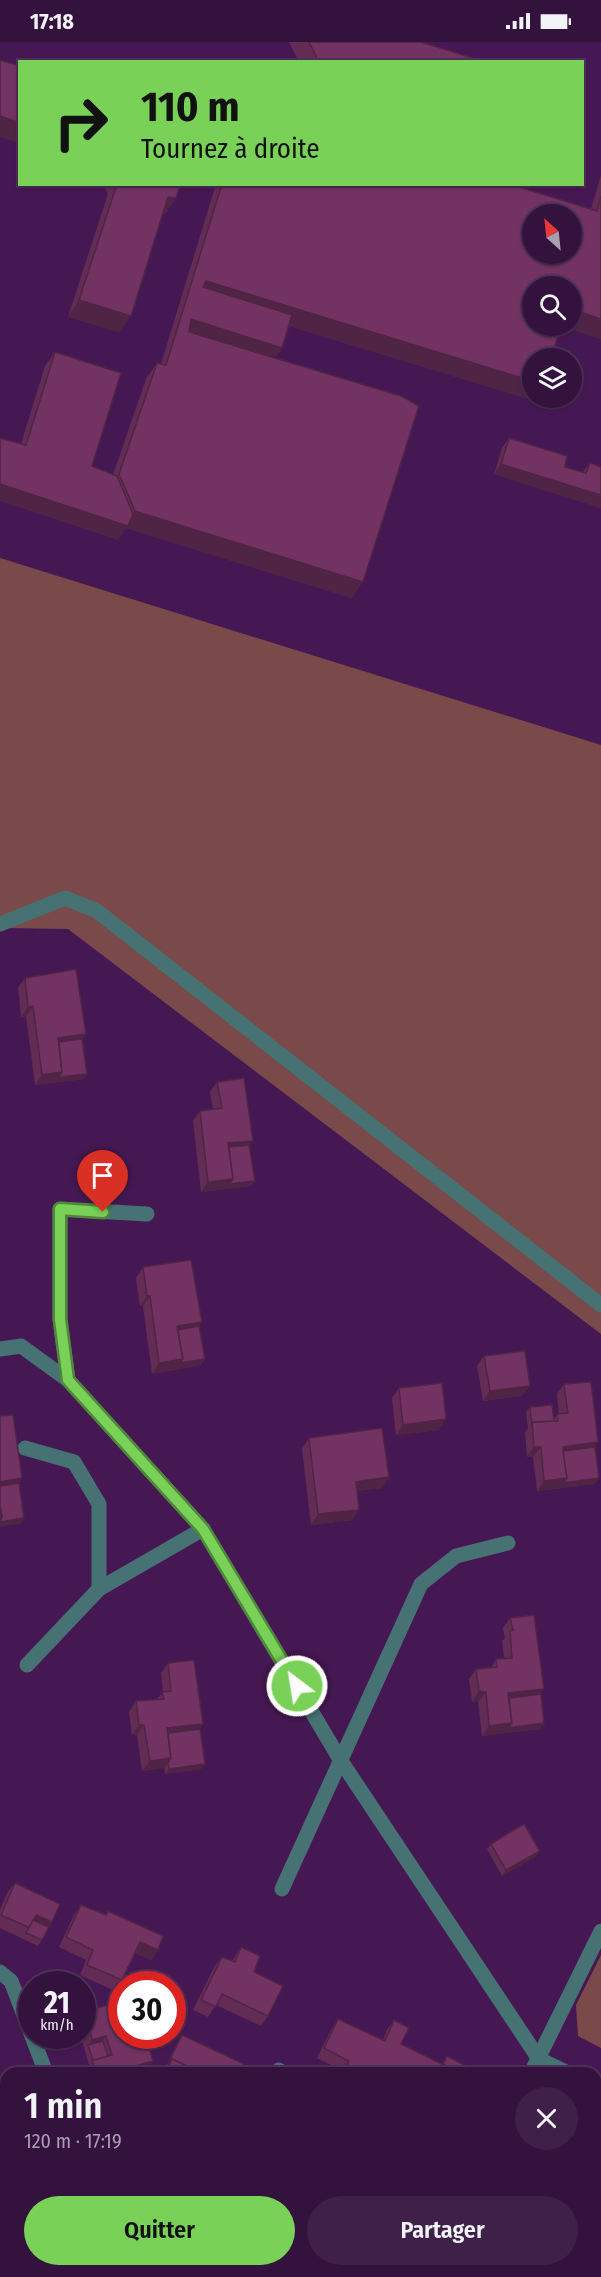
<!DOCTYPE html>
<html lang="fr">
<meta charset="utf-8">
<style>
body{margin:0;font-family:"Fira Sans Condensed",sans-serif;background:#3f2049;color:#f1f3f6;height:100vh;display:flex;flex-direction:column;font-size:22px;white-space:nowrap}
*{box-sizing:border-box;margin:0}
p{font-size:20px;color:#a99eb0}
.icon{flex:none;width:33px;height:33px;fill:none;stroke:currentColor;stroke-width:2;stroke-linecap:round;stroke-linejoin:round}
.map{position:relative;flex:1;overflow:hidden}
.drawer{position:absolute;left:0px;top:2025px;width:602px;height:210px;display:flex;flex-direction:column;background:#34123e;border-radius:18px 18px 0 0;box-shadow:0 2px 4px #0004,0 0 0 2px #4e3258}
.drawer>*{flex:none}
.hud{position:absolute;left:18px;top:18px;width:566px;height:126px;border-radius:0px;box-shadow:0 2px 4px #0004,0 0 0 2px #4e3258;background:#79d158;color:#111;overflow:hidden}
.needle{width:39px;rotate:333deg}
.controls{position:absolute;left:522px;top:162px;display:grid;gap:12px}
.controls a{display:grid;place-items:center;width:60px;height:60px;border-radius:50%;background:#34123e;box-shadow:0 2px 4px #0004,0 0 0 2px #4e3258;font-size:30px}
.speed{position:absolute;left:18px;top:1929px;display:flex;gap:12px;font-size:30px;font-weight:700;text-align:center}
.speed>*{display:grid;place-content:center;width:78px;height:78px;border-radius:50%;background:#34123e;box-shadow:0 2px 4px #0004,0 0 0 2px #4e3258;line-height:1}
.speed small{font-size:15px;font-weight:400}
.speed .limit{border:9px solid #d22;background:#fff;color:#111}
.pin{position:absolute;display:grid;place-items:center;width:51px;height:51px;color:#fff;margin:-62px -26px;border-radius:50% 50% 50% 0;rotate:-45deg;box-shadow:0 0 6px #0007}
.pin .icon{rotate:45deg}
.me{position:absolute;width:66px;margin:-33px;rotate:329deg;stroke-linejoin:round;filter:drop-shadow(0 0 4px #0008)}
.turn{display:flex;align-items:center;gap:21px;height:126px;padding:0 24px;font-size:27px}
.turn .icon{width:78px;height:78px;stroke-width:2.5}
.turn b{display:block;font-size:42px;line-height:51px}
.round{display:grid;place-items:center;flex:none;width:63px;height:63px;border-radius:32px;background:#3f2049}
.summary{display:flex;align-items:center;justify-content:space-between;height:102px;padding:0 24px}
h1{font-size:36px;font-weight:600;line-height:45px}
.button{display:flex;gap:12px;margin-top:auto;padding:12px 24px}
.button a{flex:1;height:69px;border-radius:36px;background:#79d158;color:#111;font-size:24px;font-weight:600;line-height:69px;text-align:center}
.button a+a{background:#3f2049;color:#f1f3f6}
.status{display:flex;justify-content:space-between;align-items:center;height:42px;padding:0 30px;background:#34123e;direction:ltr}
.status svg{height:16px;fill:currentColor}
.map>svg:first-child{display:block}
.green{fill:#7a4a4b}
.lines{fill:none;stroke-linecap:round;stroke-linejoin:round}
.minor{stroke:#467273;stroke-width:15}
.wall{fill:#632c54}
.shaded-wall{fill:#502445}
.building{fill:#733362;stroke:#502445;stroke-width:1.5;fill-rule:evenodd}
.route-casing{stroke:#4f8839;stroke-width:15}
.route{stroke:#79d158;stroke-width:10}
</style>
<div class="status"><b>17:18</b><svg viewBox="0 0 49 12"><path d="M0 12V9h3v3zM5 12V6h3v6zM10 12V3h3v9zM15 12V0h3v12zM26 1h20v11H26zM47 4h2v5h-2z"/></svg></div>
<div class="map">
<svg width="601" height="2235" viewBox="0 0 601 2235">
<rect width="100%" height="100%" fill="#461853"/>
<g class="green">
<path d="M0,516L601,703V1292L68,887L0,886Z"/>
<path d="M601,1913V2006L578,1994L576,1963Z"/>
<path d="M596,2073L601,2076V2220L596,2218Z"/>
</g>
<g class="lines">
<g class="minor">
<path d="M0,882L65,856L97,869L601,1263"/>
<path d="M0,1307L21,1304L68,1338L203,1487L341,1719L539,2017L568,2031"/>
<path d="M68,1338L60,1277V1167L147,1172"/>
<path d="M25,1406L74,1420L99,1462V1547"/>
<path d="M27,1623L99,1547L203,1487"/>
<path d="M282,1847L421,1542L456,1514L508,1501"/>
<path d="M0,1930L11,1939L46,2031"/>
<path d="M278,2031L279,2028"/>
<path d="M531,2031L601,1889"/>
<path d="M596,2044L601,2047"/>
<path d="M372,2229L385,2235"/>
<path d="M559,2229L575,2235"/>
<path d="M429,2235L432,2229"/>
</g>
</g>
<g class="wall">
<path d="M289,0H421L486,20H299Z"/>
<path d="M601,133V297L561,284L532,356H534L532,358L289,284L282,306L275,316L352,556L126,486L118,498L21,402L45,324L55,310L92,424L113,433L146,337L157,321L161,322L216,142H510L591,167Z"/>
<path d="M103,142H181L176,156L165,172H162L119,290L68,275L108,152Z"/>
<path d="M509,396L565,425L583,430L590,421L601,466L494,432L502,406Z"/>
<path d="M25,936L86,992L82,997L84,1037L35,1043L26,974L21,975L18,946Z"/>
<path d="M217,1040L249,1103L255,1139L251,1144L201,1150L193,1079L200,1069L213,1067L210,1050Z"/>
<path d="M143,1225L202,1280L199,1284L201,1323L152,1332L143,1264H140L136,1236Z"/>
<path d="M484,1314L522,1354L483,1359L477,1324Z"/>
<path d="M564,1342L595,1405V1442L537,1449L533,1415H527L525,1390L528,1386L526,1370L530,1365L554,1377L557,1372H559L557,1352Z"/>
<path d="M399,1346L439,1388L396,1393L392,1356Z"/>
<path d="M309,1396L389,1435L382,1446L357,1449L359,1468L352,1478L311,1483L302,1407Z"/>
<path d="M510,1576L541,1652L540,1687L482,1694L478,1660H472L469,1637L476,1627L491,1626L496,1617L504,1616L502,1599L505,1596L503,1586Z"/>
<path d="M168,1621L200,1687L205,1722L201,1727L165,1732L164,1726L142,1729L137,1693H132L129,1670L136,1659L157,1657L163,1650L161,1631Z"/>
<path d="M491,1802L536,1814L502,1834L487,1807Z"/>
<path d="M15,1841L52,1880L38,1904L0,1886V1868L7,1851Z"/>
<path d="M81,1863L105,1873L108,1869L158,1908L151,1918L135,1911L122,1938L115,1949L80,1933L86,1918L59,1905L74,1873Z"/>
<path d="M241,1905L254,1930L268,1974L261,1984L216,1963L208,1975L193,1968L214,1925L222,1915L232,1919Z"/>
<path d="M85,1969L122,1994L146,2029L140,2031H86L85,2029L89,2023L81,1994H82V1972Z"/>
<path d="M338,1977L383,1998L387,1988L394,1978L401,2002L442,2022L447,2014L470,2031H341L342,2029L317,2016L331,1988Z"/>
<path d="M182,1993L240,2031H163L178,1999Z"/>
<path d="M6,2111V2129L0,2126V2124Z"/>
<path d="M6,2142V2229L0,2235V2156Z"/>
<path d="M239,2229H318L331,2235H236Z"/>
</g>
<g class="shaded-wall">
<path d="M0,74L20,81V101L0,95Z"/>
<path d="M168,155L176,156L165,172L156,171Z"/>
<path d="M206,239L532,339V356H534L532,358L194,255Z"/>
<path d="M79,258L131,274L119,290L68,275Z"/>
<path d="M572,267L601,277V297L560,284H572Z"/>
<path d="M191,277L282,306L271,323L179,293Z"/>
<path d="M501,422L601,453V466L494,432Z"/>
<path d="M0,442L125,483L135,469L363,540L352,556L126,486L118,498L0,459Z"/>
<path d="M33,964L26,974L21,975L28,965Z"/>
<path d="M86,992L79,1002L55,1006L58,996Z"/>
<path d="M62,1030L87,1032L84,1037L35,1043L42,1033Z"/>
<path d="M253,1099L245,1109L226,1110L228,1101Z"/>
<path d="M233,1137L226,1147L201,1150L208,1140Z"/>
<path d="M255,1139L251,1144L226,1147L229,1142Z"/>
<path d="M147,1254H150L143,1264H140Z"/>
<path d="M202,1280L195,1290L175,1293L177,1284Z"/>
<path d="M183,1317H205L201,1323L152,1332L159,1321Z"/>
<path d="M530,1344L522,1354L483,1359L490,1349Z"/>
<path d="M446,1377L439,1388L396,1393L403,1383Z"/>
<path d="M598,1400L591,1411L560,1415L563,1405Z"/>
<path d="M534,1405H541L533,1415H527Z"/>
<path d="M389,1435L382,1446L348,1450L356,1440Z"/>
<path d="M22,1436L15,1447L0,1449V1440Z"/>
<path d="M567,1436H599L595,1442L537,1449L544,1439Z"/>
<path d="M359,1468L352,1478L311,1483L318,1472Z"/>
<path d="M24,1476L20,1482L0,1485V1480Z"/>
<path d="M544,1647L537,1657L505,1661L508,1651Z"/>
<path d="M479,1649L486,1650L478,1660H472Z"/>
<path d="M512,1681H544L540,1687L482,1694L489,1684Z"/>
<path d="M203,1682L196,1692L165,1696L167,1686Z"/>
<path d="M139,1683H144L137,1693H132Z"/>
<path d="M171,1716L164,1726L142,1729L150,1719Z"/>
<path d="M205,1722L201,1727L165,1732L169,1727Z"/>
<path d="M540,1809L536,1814L502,1834L506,1828Z"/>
<path d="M36,1873L52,1880L45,1890L30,1884Z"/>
<path d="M140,1900L158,1908L151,1918L133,1910Z"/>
<path d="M106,1994L99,2004L88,2003L92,1998Z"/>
<path d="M153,2019L146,2029L140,2031H111Z"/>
</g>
<g class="building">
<path d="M309,0H421L486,20H319Z"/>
<path d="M0,18L20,24V81L0,74Z"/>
<path d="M117,142H181L176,156L168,155L131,274L79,258Z"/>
<path d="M222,142H510L597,169L601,154V277L572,267V244H532V284H561L551,316H532V339L206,239L203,245L292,273L282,306L191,277L189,290L401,354L419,364L363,540L135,469L119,432L157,321L166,323ZM532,172H572V212H532Z"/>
<path d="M55,310L121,331L92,424L117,434L133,472L128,484L0,442V396L26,403Z"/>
<path d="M509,396L567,414L565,425L586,431L590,421L601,425V453L501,422Z"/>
<path d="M76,927L86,992L58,996L62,1030L42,1033L33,964L28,965L25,936Z"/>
<path d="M82,997L87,1032L59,1035L62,1030L59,1000Z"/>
<path d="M244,1036L253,1099L228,1101L233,1137L208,1140L200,1069L222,1066L217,1040Z"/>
<path d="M249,1103L255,1139L229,1142L233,1137L229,1105Z"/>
<path d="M191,1218L202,1280L177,1284L183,1317L159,1321L150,1254H147L143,1225Z"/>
<path d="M199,1284L205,1317L180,1321L183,1317L178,1288Z"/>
<path d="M525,1309L530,1344L490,1349L484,1314Z"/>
<path d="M591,1340L598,1400L563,1405L567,1436L544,1439L541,1405H534L532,1380L558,1379L557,1372L568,1371L564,1342Z"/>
<path d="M442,1341L446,1377L403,1383L399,1346Z"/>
<path d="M552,1363L554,1379L532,1380V1385L530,1365Z"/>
<path d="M13,1373L22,1436L0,1440V1374Z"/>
<path d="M382,1386L389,1435L356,1440L359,1468L318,1472L309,1396Z"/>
<path d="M595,1405L599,1436L563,1441L567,1436L563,1409Z"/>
<path d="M19,1441L24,1476L0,1480L2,1475L0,1464V1444Z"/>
<path d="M0,1464L2,1475L0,1476Z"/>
<path d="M534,1573L544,1647L508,1651L512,1681L489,1684L486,1650L479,1649L476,1627L497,1625L496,1617L512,1616L510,1589L513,1588L510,1576Z"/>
<path d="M194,1618L203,1682L167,1686L171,1716L150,1719L144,1683H139L136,1659L164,1657L162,1650L171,1649L168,1621Z"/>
<path d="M541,1652L544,1681L508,1686L512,1681L509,1656Z"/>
<path d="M200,1687L205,1722L169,1727L168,1721L171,1716L168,1691Z"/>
<path d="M524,1782L540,1809L506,1828L491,1802Z"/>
<path d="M15,1841L60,1862L52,1880L36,1873L30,1886L1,1873Z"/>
<path d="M81,1863L106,1873L108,1869L163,1894L158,1908L140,1900L122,1938L87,1923L93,1908L66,1895Z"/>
<path d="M33,1878L49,1885L42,1898L26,1891Z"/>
<path d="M241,1905L260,1914L254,1930L283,1944L268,1974L222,1952L216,1965L201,1958L222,1915L235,1920Z"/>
<path d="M120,1960L122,1965V1994H146L153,2019L111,2031H96L92,2018L112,2013L106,1994L92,1998L85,1969Z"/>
<path d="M338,1977L385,1999L394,1978L409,1986L401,2002L460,2031H344L349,2019L324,2006Z"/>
<path d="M182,1993L244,2022L240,2031H201L172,2017L168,2022Z"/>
<path d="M103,1999L108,2014L93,2018L88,2003Z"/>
<path d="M447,2014L472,2027L470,2031H460L443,2022Z"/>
<path d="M172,2017L201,2031H165Z"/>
<path d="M6,2146V2155L4,2154L1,2158Z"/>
<path d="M4,2154L6,2155V2221L2,2230L0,2229V2157L2,2158Z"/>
<path d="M6,2221V2229H35L32,2235H0V2233Z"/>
<path d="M122,2229H150L155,2231L157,2229L153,2235H119Z"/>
<path d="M157,2229H164L177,2235H154Z"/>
<path d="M164,2229H192L189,2235H177Z"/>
<path d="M241,2229H270L282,2235H238Z"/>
<path d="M270,2229H297L294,2235H282Z"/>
<path d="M298,2229H318L331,2235H295Z"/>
</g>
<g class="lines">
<defs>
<path id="route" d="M103,1170L60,1167V1277L68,1338L203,1487L297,1644"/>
</defs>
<use href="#route" class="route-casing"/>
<use href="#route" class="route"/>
</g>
</svg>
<div class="controls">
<a><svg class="needle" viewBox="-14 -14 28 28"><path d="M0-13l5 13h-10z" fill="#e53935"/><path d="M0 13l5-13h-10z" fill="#a99eb0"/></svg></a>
<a><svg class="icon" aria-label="search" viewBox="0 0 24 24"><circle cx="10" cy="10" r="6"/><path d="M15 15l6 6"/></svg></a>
<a><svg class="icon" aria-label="layers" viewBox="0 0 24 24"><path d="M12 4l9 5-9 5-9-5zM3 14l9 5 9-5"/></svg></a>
</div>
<div class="speed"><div>21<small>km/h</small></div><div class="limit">30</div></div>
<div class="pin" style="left:103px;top:1170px;background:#d93025"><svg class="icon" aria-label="arrive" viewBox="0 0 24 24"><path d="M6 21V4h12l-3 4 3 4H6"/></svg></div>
<svg class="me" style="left:297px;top:1644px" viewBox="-20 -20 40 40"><circle r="17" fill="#79d158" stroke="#fff" stroke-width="3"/><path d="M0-11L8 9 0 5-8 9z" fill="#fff"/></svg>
<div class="hud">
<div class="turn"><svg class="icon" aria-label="right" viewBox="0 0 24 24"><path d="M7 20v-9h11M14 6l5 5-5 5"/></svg><div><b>110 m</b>Tournez à droite</div></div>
</div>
<section class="drawer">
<div class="summary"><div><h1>1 min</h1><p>120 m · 17:19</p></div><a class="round"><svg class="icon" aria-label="close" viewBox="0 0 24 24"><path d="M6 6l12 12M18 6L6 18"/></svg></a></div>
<div class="button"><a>Quitter</a><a>Partager</a></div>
</section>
</div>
